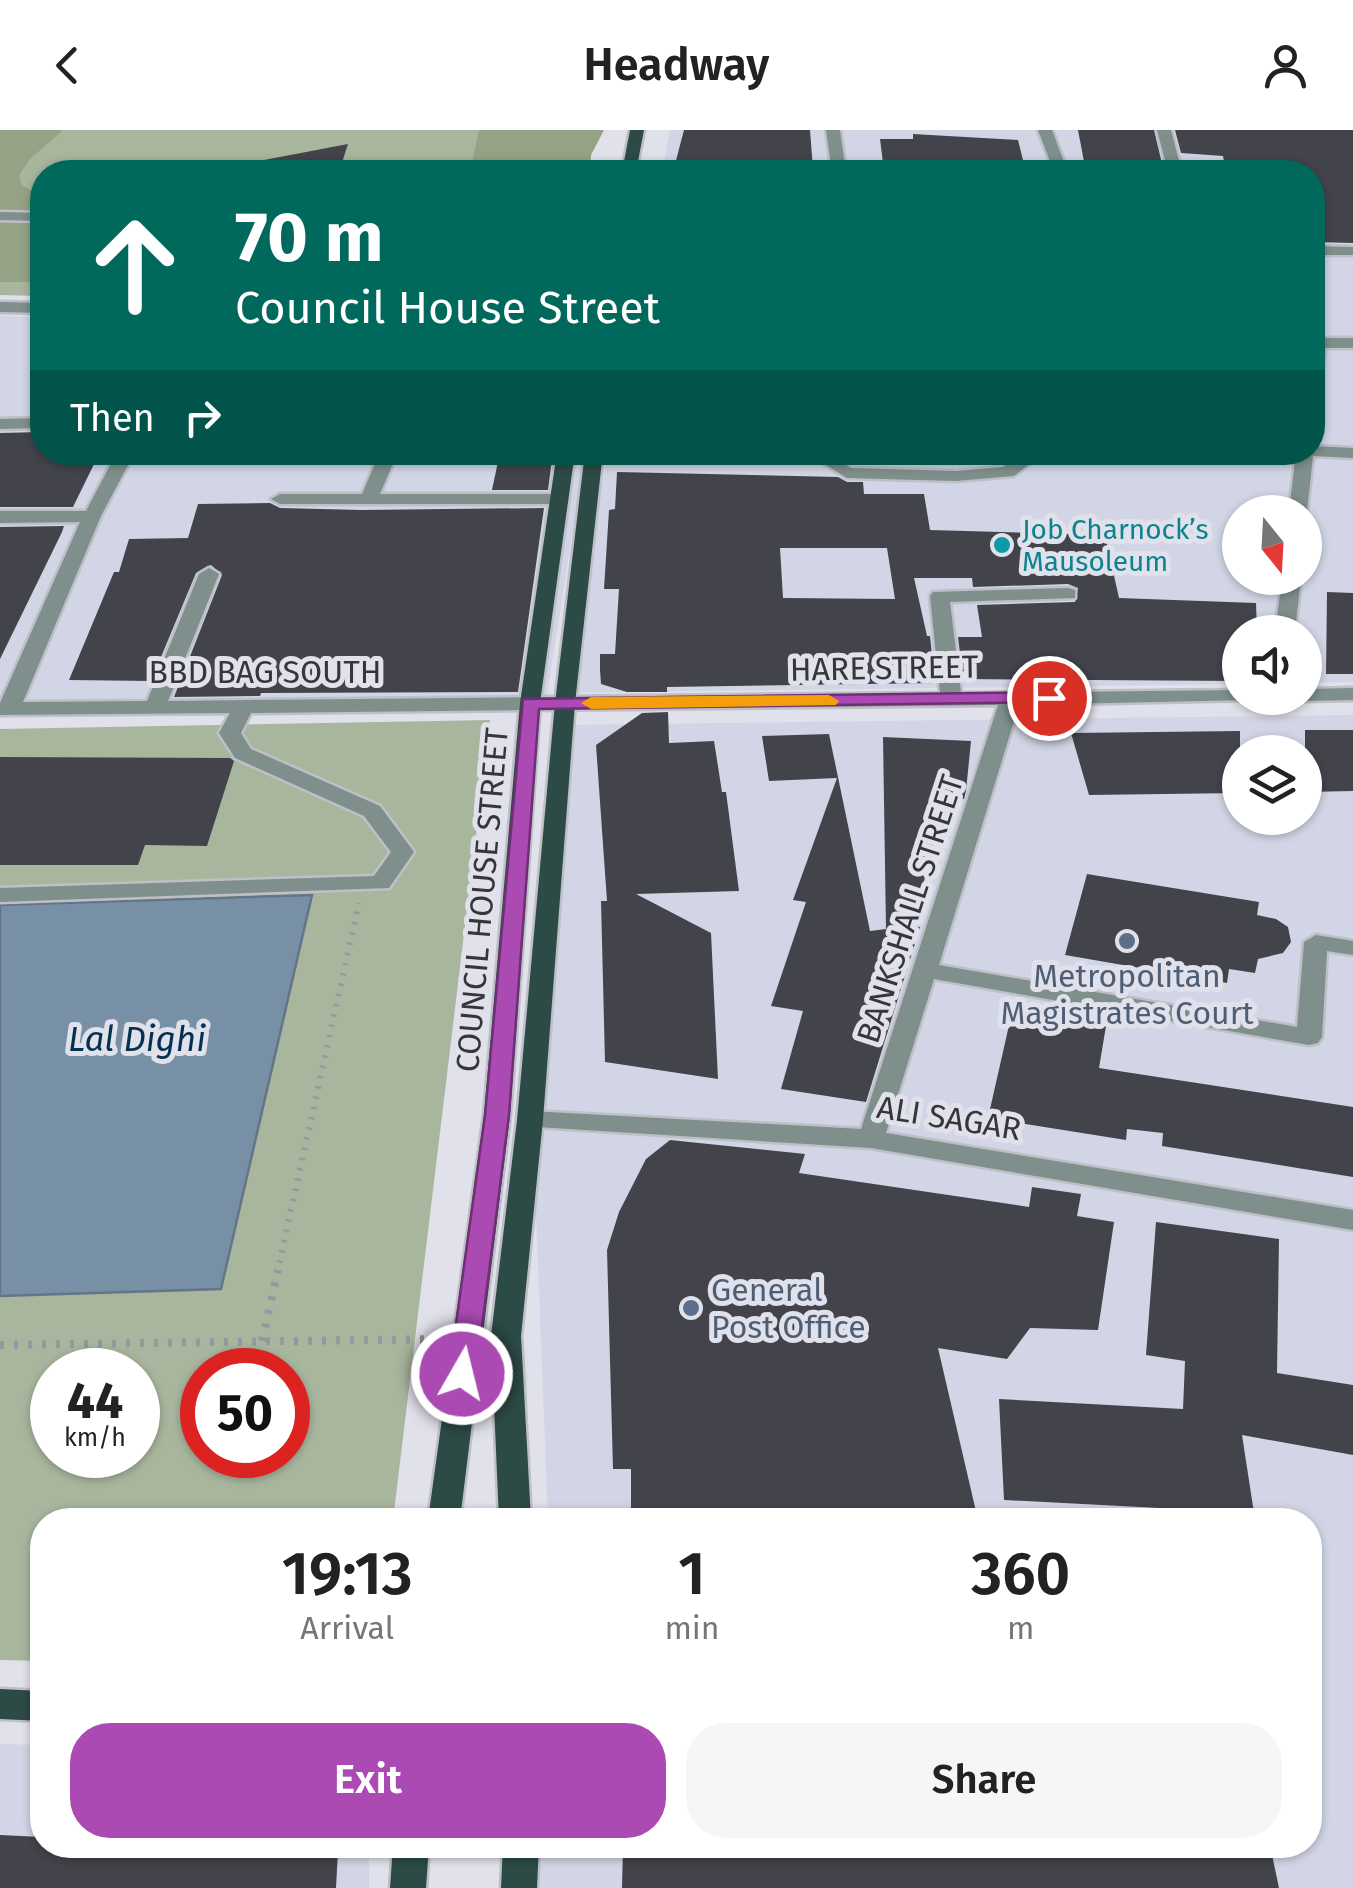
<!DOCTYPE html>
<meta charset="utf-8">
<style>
body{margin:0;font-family:"Fira Sans",sans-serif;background:#f6f6f6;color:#222;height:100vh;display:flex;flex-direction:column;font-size:38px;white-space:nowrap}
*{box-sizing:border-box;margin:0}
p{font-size:32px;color:#767676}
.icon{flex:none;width:55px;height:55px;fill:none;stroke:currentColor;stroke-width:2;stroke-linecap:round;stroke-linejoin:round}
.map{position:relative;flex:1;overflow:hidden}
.side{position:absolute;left:30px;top:1378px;width:1292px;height:350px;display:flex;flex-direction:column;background:#fff;border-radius:40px;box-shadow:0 2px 8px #0004}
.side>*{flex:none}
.top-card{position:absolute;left:30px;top:30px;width:1295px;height:305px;border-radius:40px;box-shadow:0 2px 8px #0004;background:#00695c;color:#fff;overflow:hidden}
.needle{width:65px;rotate:162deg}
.tools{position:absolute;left:1222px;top:365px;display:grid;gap:20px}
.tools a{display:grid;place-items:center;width:100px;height:100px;border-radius:50%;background:#fff;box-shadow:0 2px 8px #0004;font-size:50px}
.speed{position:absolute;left:30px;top:1218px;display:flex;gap:20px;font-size:50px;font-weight:700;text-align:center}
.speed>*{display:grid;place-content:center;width:130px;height:130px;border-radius:50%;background:#fff;box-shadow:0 2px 8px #0004;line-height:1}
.speed small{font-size:25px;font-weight:400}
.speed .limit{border:15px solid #d22;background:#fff;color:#111}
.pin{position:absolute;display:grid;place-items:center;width:85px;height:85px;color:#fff;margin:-42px;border:5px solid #fff;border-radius:50%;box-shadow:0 2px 10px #0007}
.me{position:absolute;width:110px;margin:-55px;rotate:8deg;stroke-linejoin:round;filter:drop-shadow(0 0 8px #0008)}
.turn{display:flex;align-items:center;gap:35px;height:210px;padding:0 40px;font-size:45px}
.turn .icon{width:130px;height:130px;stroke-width:2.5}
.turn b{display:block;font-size:70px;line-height:85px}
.then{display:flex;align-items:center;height:95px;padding:0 40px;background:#0003;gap:20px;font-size:38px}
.eta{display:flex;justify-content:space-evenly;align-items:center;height:170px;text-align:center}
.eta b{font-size:60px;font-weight:600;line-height:70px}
.cta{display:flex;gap:20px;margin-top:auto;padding:20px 40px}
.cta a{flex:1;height:115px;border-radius:40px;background:#aa4ab2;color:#fff;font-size:40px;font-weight:600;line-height:115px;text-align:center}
.cta a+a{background:#f6f6f6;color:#222}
header{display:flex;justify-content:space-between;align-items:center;height:130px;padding:0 40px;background:#fff;font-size:45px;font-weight:600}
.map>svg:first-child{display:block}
.built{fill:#d2d5e5;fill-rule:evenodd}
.green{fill:#a9b69e;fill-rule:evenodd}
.forest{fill:#94a386}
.water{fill:#7790a6;stroke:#647586;stroke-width:2.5}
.building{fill:#43444b;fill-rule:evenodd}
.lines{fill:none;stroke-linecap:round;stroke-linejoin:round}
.minor-casing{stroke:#bebfc7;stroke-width:5}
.major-casing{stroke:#bebfc7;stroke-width:5}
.path-far1{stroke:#97979e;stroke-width:6;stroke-dasharray:2.5 8;stroke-linecap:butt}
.path{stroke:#97979e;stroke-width:8;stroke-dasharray:4 10;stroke-linecap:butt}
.minor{fill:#7e8f8c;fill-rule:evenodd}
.major{fill:#2c4b46;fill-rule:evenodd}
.route{fill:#aa4ab2;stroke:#6e3074;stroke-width:2.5}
.slow{fill:#f59e0b}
.culture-dot{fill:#0f9aa8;stroke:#e0e1ea;stroke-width:4}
.service-dot{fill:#5c6f8a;stroke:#e0e1ea;stroke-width:4}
.labels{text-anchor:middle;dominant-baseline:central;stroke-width:10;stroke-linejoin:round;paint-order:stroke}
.far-culture-label{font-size:28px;fill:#0d838f;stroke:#e0e1ea;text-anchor:start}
.street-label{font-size:32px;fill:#36363a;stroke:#e0e1ea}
.service-label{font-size:32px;fill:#4e5e75;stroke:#e0e1ea}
.water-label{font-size:35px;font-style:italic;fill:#033151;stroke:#e0e1ea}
</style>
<header><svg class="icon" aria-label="back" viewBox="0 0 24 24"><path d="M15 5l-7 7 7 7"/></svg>Headway<svg class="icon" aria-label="person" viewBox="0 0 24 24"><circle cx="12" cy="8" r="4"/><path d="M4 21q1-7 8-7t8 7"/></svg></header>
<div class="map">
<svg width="1353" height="1758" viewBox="0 0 1353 1758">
<rect width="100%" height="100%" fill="#e0e1ea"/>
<g class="built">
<path d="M670,0H1353V552L1305,553V502H1240V554L562,563L608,323L1312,322V42H662ZM1240,382H1305V448H1240Z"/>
<path d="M0,186L42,187V322L585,323L547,565L0,575Z"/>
<path d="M1353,585V1758H523L532,1715H1310V1390H548L535,1057L567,595ZM1240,622H1305V688H1240Z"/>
<path d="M0,1614L42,1615V1715H369V1758H0Z"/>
</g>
<g class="green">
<path d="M0,0H597L586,42H42V166L0,165Z"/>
<path d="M490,590L393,1390H42V1531L0,1530V599ZM52,1240H138V1325H52ZM202,1240H288V1325H202Z"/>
</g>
<g class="forest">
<path d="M0,0H63L29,30L19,46L22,55L42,67V82L34,91L35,99L42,102V152H0Z"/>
<path d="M479,0H604L591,25L590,42H470Z"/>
</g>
<path class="water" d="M312,765L221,1159L0,1166V775Z"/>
<g class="building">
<path d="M684,0H810L813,39L674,38Z"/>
<path d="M1078,0H1154L1164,42H1086Z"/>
<path d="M1175,0H1353V113L1312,112V42H1226L1223,26L1181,23Z"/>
<path d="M913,4L1018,10L1026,42L884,41L880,9H913Z"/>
<path d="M348,14L339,42H265L264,30Z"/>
<path d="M42,302V322H100L73,377H0V303Z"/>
<path d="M500,322H553L548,360H492Z"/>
<path d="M617,342L838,347L847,352H863L864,364H924L930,400L1105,405L1119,468L1256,473L1257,502H1240V551L963,549L958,507H982L977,475L1075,472L1078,458L1068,454L973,457L972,448H914L927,506H930L935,553L667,557V562H627L601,554L600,540V524H615L619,459H604L609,380L615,379ZM780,418H887L895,469L783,468Z"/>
<path d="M270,373L280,378L362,380L544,378L518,562L261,563L260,566L174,567L222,445L211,435L196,443L151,551L69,550L114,442H119L129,409L188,408L198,374Z"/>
<path d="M64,396L62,402L0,529V397Z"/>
<path d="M1327,462L1353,463V544H1326Z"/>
<path d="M668,582L669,613L714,611L722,662H726L739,761L636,764L711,803L718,949L605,932L601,771H607L596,615L642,583Z"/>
<path d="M1305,600H1353V661L1305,662Z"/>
<path d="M1240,601V663L1089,665L1071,603Z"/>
<path d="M829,604L870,801L886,799L883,607L971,611L966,661L964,669L948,668L911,796L920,797L866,972L781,959L803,881L771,876L806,772L793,770L837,648L769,651L762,606Z"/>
<path d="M0,627L230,628L234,631L207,716L145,715L138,735H0Z"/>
<path d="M1087,744L1259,772L1257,785L1276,789L1288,797L1291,812L1283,823L1258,829L1255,843L1229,839L1227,853L1065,825Z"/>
<path d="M1012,882L1106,896L1099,938L1353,977V1047L1162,1016L1163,1003L1127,999L1126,1010L988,988Z"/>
<path d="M670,1010L805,1024L799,1043L1029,1077L1032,1057L1081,1064L1077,1086L1114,1092L1098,1200L1030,1198L1007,1229L938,1218L978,1390H631V1339H613L607,1120L619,1082L646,1029Z"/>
<path d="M1156,1092L1279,1109L1277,1243L1353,1255V1325L1242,1305L1254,1383L1004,1370L999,1269L1183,1279L1185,1231L1146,1225Z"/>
<path d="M0,1705L42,1707V1715H208L338,1721L336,1758H0Z"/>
<path d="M623,1715H1270L1279,1758H622Z"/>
</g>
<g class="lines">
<defs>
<g id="minor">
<path d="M826,0H840L846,42H832Z"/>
<path d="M1038,0H1052L1068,42H1054Z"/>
<path d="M1157,0H1171L1182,42H1168Z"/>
<path d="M0,82L42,83V91L0,90Z"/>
<path d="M1312,116L1353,117V125H1312Z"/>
<path d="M0,172L42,173V183L0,182Z"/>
<path d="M1312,208H1353V218H1325L1320,259L1312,264Z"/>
<path d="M42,288V298L0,299V289Z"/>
<path d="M1312,316L1353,318V328L1313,326L1307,382L1305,385L1289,382L1296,322H1312Z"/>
<path d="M117,322H135L101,386L23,572L147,571L199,444L209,438L219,444L168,571L940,563L930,466L933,462L1068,458L1075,460V468L950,472L961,563L1240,560V568H1249L1247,570L1019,575L939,835L1297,897L1304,812L1316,805L1353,811V825L1327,821L1322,907L1318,913L1309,915L934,849L886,1003L1353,1080V1100L871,1018L521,996L517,990L521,984L530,981L861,999L998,575L251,583L241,603L251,619L380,676L414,722L389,758L0,772V758L374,746L391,722L364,686L235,628L219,603L230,583L0,585V573L80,392L0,393V381H86Z"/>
<path d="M380,322H398L380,364H559L568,369L559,374H280L271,369L280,364H362Z"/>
<path d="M805,322H826L851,338L956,341L1003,337L1025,322H1045L1014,346L956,351L847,348Z"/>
<path d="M1282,448H1301L1295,502H1275Z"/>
<path d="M1353,558V570L1305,571L1296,568H1305V559Z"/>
</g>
<g id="major">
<path d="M630,0H644L636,42H622Z"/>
<path d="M557,322H575L540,573L510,985L460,1390H428L484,985L520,573Z"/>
<path d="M585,322H603L575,573L543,990L521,1206L531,1390H499L491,1206L517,990L555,573Z"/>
<path d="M0,1559L42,1561V1591L0,1589Z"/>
<path d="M393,1715H429L426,1758H390Z"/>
<path d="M503,1715H539L537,1758H501Z"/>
</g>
</defs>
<use href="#minor" class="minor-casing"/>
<use href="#major" class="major-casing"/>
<path class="path-far1" d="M277,1143L359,773"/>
<g class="path">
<path d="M262,1211L278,1140"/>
<path d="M0,1215L439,1209"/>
</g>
<use href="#minor" class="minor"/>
<use href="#major" class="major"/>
</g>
<path class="route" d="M1049,562L1059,568L1056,572L539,579L509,985L476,1244L472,1252H453L449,1244L485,985L523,569Z"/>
<path class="slow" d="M829,565L839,571L836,575L591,579L581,573L591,567Z"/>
<circle class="culture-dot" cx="1002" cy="415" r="10"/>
<g class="service-dot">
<circle cx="1127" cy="811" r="10"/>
<circle cx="691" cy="1178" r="10"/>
</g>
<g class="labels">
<g class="far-culture-label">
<text x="1022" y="399">Job Charnock’s<tspan x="1022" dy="32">Mausoleum</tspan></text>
</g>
<g class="street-label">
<text transform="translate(884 538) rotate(-1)">HARE STREET</text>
<text x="265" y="542">BBD BAG SOUTH</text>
<text transform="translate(482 770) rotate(-85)">COUNCIL HOUSE STREET</text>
<text transform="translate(910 779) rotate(-72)">BANKSHALL STREET</text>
<text transform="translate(949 988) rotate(9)">ALI SAGAR</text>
</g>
<g class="service-label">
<text x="1127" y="846">Metropolitan<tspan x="1127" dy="37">Magistrates Court</tspan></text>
<text x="711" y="1160" text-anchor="start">General<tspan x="711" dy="37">Post Office</tspan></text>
</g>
<g class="water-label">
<text x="137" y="909">Lal Dighi</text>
</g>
</g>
</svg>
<div class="tools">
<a><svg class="needle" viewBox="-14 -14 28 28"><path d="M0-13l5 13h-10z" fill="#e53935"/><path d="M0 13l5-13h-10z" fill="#767676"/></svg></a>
<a><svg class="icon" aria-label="sound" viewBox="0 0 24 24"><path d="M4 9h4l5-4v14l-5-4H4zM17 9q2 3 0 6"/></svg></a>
<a><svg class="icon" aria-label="layers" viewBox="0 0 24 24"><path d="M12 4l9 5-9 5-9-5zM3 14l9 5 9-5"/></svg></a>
</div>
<div class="speed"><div>44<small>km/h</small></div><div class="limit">50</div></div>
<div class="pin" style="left:1049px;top:568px;background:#d93025"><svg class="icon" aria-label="arrive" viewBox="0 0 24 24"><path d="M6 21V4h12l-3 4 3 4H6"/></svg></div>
<svg class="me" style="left:462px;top:1244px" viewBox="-20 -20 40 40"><circle r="17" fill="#aa4ab2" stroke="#fff" stroke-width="3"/><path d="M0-11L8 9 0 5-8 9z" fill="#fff"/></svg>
<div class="top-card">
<div class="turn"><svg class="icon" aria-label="ahead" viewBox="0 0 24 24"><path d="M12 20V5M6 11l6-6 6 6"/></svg><div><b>70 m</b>Council House Street</div></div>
<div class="then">Then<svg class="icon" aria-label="right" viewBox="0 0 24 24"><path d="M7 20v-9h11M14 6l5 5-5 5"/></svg></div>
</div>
<section class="side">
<div class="eta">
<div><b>19:13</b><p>Arrival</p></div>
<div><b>1</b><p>min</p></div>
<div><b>360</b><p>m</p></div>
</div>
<div class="cta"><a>Exit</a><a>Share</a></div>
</section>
</div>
